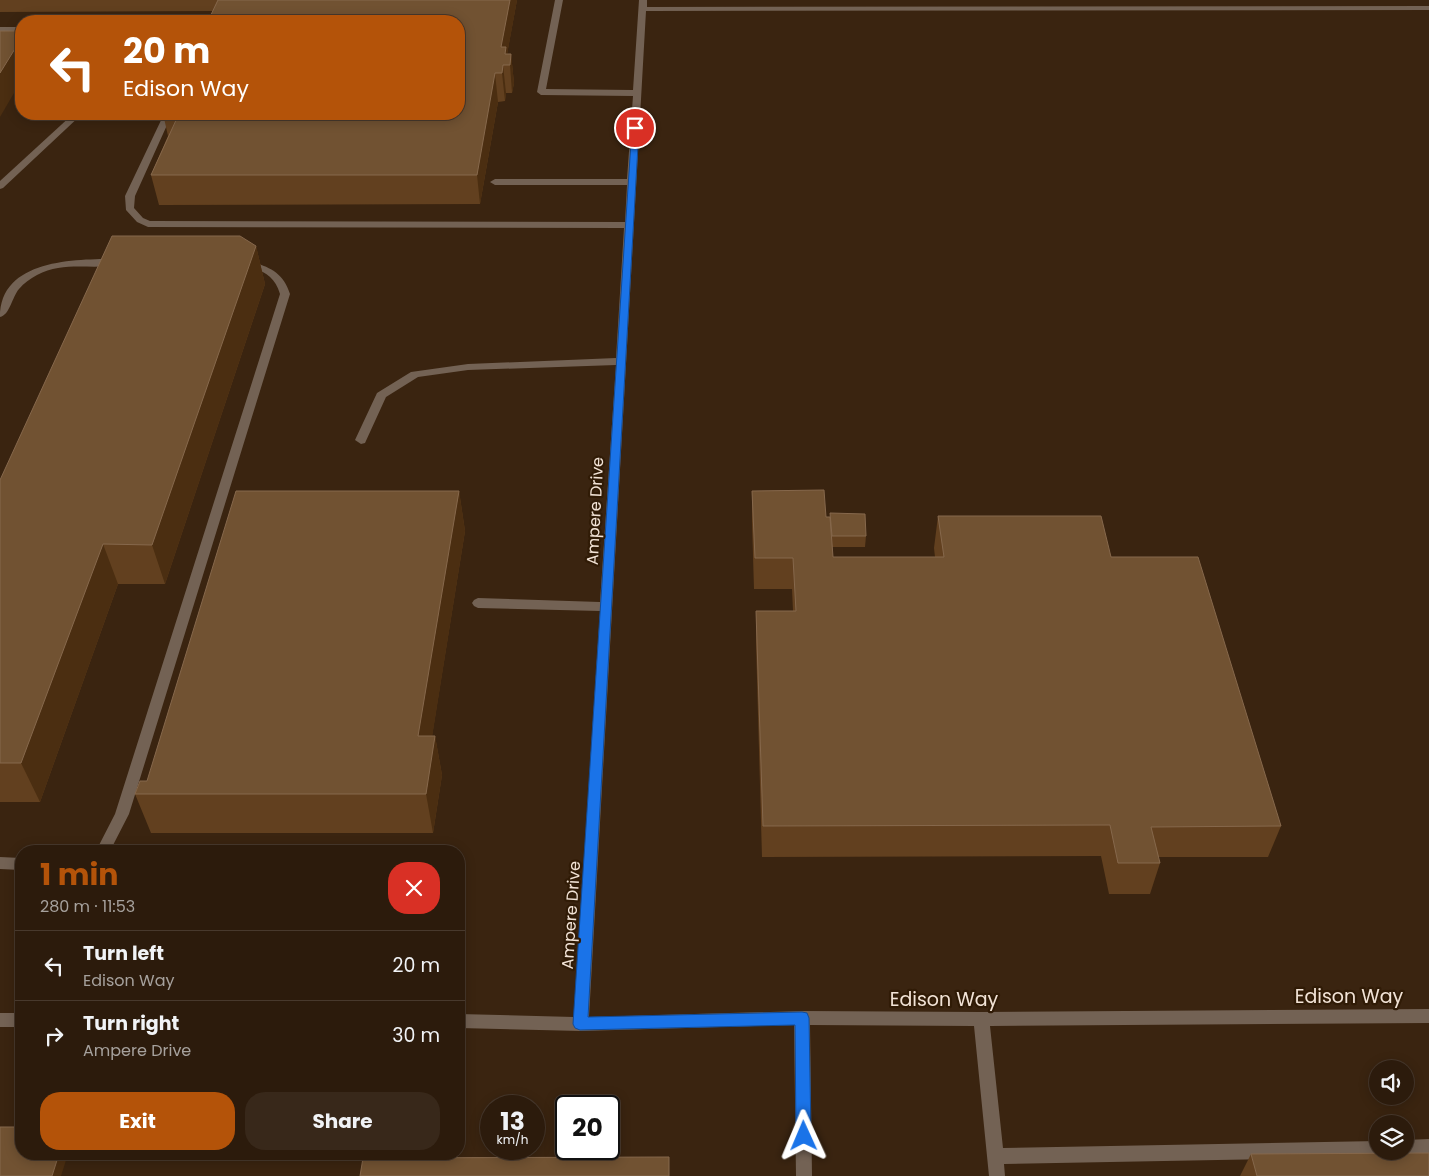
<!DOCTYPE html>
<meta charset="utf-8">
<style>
body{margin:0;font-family:Poppins,sans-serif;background:#38281a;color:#f1f3f6;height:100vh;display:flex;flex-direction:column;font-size:19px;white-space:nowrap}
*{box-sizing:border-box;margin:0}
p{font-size:16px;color:#a6a19d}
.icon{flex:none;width:28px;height:28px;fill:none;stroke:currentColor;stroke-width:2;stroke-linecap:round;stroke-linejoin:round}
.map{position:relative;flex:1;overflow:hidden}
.side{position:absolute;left:15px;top:845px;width:450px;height:315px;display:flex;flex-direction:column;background:#2c1b0c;border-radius:20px;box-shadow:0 2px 12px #0003,0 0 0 1px #48392d}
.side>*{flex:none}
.top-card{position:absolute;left:15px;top:15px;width:450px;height:105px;border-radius:20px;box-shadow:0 2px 12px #0003,0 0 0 1px #48392d;background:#b45309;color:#fff;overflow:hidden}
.controls{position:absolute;left:1369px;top:1060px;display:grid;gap:10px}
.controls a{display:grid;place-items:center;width:45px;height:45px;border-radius:50%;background:#2c1b0c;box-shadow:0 2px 12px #0003,0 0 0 1px #48392d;font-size:25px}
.speed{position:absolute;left:480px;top:1095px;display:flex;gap:10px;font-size:25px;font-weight:700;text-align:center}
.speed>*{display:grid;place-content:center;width:65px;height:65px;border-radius:50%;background:#2c1b0c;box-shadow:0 2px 12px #0003,0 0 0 1px #48392d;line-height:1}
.speed small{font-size:12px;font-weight:400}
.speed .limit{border:2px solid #111;border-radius:8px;background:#fff;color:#111}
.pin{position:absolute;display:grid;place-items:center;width:42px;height:42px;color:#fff;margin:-21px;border:2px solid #fff;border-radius:50%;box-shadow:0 1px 5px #0007}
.me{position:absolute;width:55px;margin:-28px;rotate:359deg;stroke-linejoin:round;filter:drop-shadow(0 0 4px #0008)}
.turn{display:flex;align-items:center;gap:18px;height:105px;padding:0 25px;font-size:22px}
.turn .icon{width:65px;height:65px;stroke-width:2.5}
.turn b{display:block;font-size:35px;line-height:42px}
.round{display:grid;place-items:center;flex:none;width:52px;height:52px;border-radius:20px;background:#38281a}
.summary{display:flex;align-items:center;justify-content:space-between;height:85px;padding:0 25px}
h1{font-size:30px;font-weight:700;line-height:38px;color:#b45309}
.primary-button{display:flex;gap:10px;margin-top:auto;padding:10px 25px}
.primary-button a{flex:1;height:58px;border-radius:20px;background:#b45309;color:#fff;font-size:20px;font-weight:700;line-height:58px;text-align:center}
.primary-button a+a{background:#38281a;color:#f1f3f6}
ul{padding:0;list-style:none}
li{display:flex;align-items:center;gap:15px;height:70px;padding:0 25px;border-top:1px solid #48392d}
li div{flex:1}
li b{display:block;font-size:19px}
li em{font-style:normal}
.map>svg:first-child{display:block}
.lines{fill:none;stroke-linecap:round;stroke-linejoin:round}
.minor{fill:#736254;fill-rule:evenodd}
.wall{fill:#62401f}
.shaded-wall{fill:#4b2e11}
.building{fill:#715232;stroke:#86684c}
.route{fill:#1a73e8;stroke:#114b97}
.labels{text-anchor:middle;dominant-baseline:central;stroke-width:4.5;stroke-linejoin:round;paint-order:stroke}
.street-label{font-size:16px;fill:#f2e3d6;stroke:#301b06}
.near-street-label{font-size:19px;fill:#f2e3d6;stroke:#301b06}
</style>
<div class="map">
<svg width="1429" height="1176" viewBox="0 0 1429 1176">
<rect width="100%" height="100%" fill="#3a2410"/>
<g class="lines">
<g class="minor">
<path d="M555,0H563L546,89L633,90L639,0H647V7L1429,6V10L646,11L589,1017L802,1011L981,1012L1429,1009V1023L990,1026L1003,1148L1378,1141V1151H1385L1384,1155L1378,1157L1004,1164L1005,1176H989L974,1026L810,1025L812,1176H796L794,1025L581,1031L459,1028V1014L574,1017L600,611L478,608L474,606L472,603L474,600L478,598L600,602L616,365L468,370L418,377L386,397L365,443L361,444L355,440L377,393L411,372L468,364L616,358L624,228L148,227L137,222L126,210L125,196L164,114H172L135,196L134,208L143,218L150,221L625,222L627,185H495L490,182L495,179H627L633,96L541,95L537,92Z"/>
<rect x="0" y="27" width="21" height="4"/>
<path d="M73,114H82L3,188L0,189V181Z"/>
<path d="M117,259L121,260V264C93,271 65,260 37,275C30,279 24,283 19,289C12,297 10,315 0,317C0,259 75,259 117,259Z"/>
<path d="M245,260C267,266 283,271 290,294L129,814L110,851H96L115,814L280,294C274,274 261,270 241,265L240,263Z"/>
<path d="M0,857L21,858V870L0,869Z"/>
<rect x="0" y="1013" width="21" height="14"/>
<path d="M1429,1139V1155L1405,1156L1399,1154L1398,1151H1405V1140Z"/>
</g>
</g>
<g class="wall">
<path d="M0,0H517L507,54H511L514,83L512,93H506L505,101L498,102L480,204L159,205L151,175L168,136L164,118L213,11L0,12Z"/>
<path d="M256,246L265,284L165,584H118L40,802H0V480Z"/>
<path d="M459,491L465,531L432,736H435L442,775L433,833H151L135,794Z"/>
<path d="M752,491L826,517L866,536L865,547H832L833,557H935L934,548L938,516L1111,557L1281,826L1268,857H1158L1160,863L1150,894H1109L1101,856L762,857L756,643V611H793L792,589H754L752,522Z"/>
<path d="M1251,1154L1429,1176H1240Z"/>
</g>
<g class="shaded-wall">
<path d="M510,0H517L507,55L503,65L506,93L505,101L502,73L501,47Z"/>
<path d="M21,39V81L0,117V73Z"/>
<path d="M511,54L514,83L512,93L510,65Z"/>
<path d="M495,73L498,102L480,204L477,175Z"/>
<path d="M256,246L265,284L165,584L152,545Z"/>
<path d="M459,491L465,531L426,775L418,736Z"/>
<path d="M103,544L118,584L40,802L21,763Z"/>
<path d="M435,736L442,775L433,833L426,794Z"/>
<path d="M59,1154H68L61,1176H52Z"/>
</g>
<g class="building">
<path d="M218,0H510L501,47H506L505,54H511L510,65H503L502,73H495L477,175H151L177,118H164L165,114H459V21H208Z"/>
<path d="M0,31H21V39L0,73Z"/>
<path d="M112,236H240L256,246L152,545L103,544L21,763H0V480Z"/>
<path d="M824,490L826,517H830L833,557H944L938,516H1101L1111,557H1198L1281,826L1151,827L1160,863H1118L1110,825L763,826L756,611H796L793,558H755L752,491Z"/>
<path d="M236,491H459L418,736H435L426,794H135L140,781H147Z"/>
<path d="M830,513L865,514L866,536H832Z"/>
<path d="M0,1127H21V1154H59L52,1176H0Z"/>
<path d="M1429,1153V1176H1257L1251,1154Z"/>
<path d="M669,1157V1176H360L363,1158Z"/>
</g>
<path class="route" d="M632,127L639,128L588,1017L802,1012L807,1013L809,1018L811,1136L809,1142L804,1144L798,1142L796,1136L795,1025L580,1030L575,1028L573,1024Z"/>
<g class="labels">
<g class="street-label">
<text transform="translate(595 511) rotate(-87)">Ampere Drive</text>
<text transform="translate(571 915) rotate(-86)">Ampere Drive</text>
</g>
<g class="near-street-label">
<text x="1349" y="996">Edison Way</text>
<text x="944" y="999">Edison Way</text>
</g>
</g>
</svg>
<div class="controls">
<a><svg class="icon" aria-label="sound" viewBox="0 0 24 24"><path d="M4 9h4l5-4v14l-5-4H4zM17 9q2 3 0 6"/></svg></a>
<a><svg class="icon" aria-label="layers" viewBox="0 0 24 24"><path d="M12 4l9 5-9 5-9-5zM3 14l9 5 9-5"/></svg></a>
</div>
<div class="speed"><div>13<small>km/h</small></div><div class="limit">20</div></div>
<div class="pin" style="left:635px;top:128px;background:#d93025"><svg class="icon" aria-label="arrive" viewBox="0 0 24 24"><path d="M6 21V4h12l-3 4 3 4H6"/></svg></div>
<svg class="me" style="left:804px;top:1136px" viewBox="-20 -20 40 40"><path d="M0-17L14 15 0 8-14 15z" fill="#1a73e8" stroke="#fff" stroke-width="4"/></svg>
<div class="top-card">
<div class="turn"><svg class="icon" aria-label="left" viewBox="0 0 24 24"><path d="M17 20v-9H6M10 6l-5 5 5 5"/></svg><div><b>20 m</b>Edison Way</div></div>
</div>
<section class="side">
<div class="summary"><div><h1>1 min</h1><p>280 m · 11:53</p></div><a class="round" style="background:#d93025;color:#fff"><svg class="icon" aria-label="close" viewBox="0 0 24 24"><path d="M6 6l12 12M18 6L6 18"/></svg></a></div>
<ul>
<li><svg class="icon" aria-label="left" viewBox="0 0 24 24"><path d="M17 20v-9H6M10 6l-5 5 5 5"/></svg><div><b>Turn left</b><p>Edison Way</p></div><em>20 m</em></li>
<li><svg class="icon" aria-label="right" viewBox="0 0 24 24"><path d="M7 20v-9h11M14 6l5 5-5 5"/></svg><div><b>Turn right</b><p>Ampere Drive</p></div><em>30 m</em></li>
</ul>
<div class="primary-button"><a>Exit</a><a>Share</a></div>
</section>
</div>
